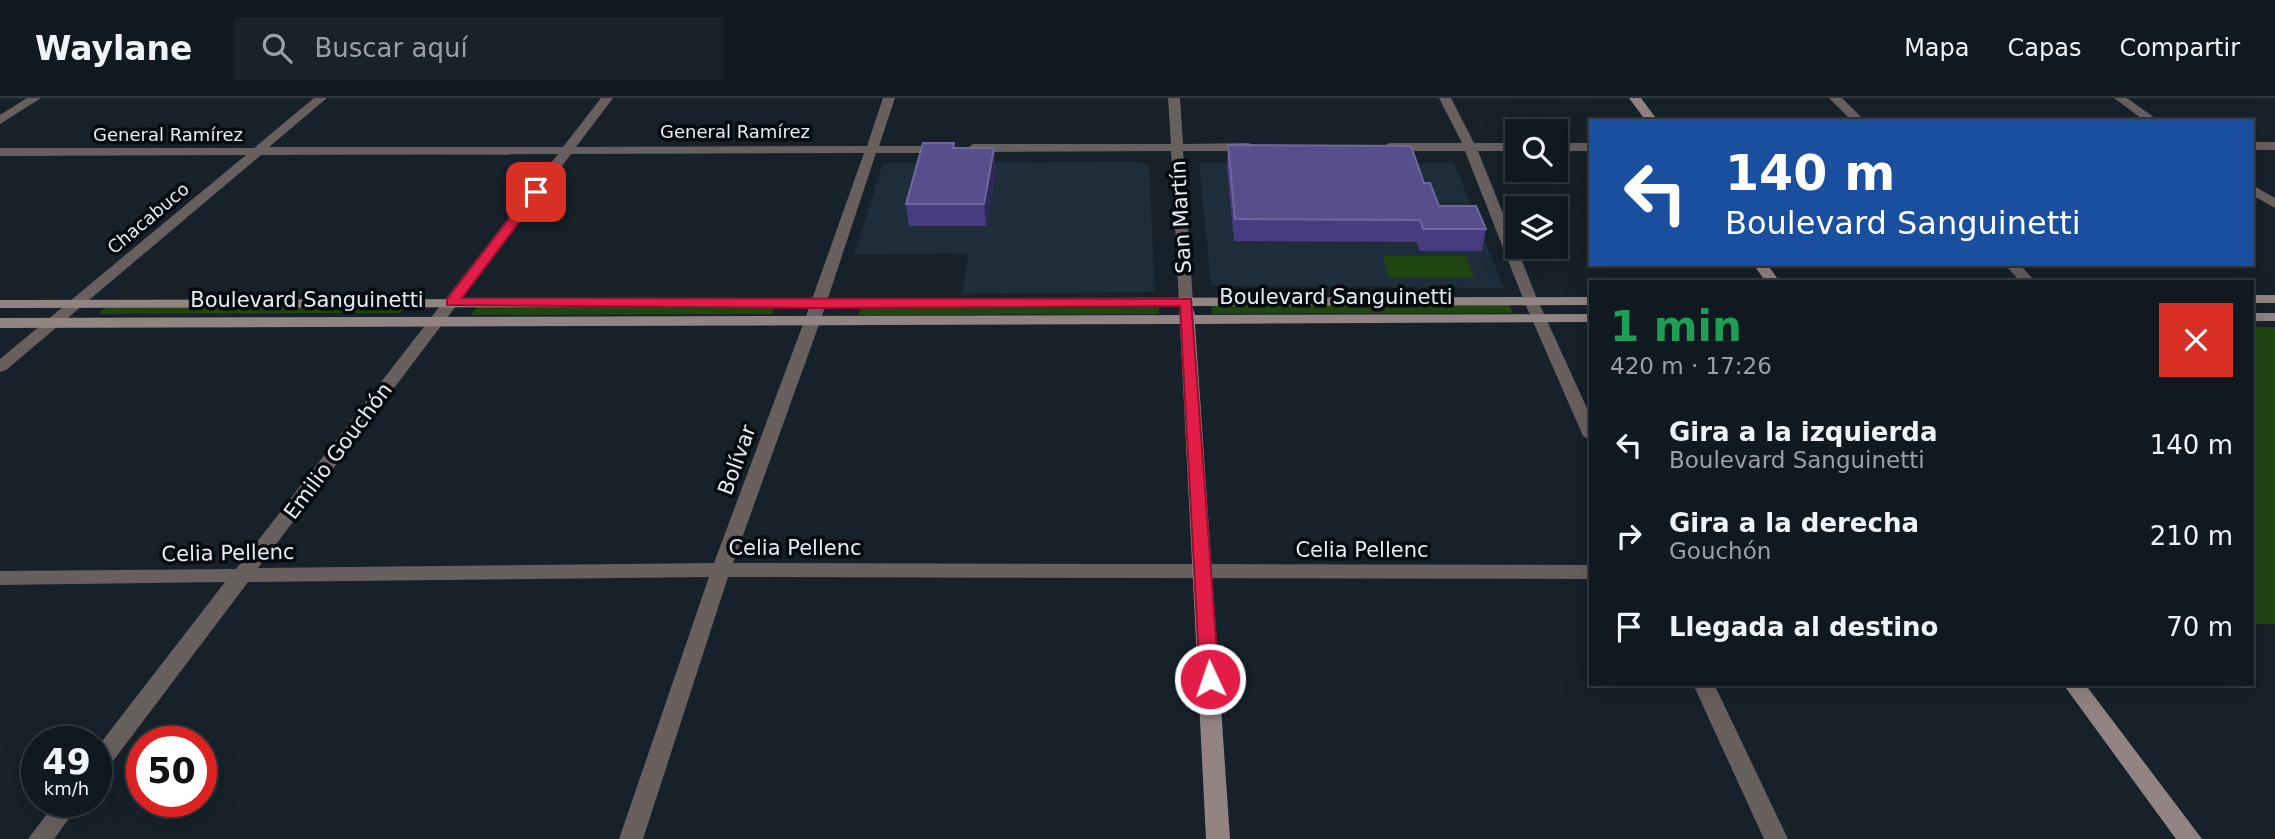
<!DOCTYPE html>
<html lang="es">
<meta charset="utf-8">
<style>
body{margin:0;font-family:"DejaVu Sans",sans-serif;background:#192229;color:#f1f3f6;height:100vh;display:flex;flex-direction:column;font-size:26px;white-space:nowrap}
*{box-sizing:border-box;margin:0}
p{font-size:23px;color:#9ca0a5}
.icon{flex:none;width:38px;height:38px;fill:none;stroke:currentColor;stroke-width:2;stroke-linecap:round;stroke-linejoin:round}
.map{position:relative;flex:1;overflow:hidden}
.side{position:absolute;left:1589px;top:182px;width:665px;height:406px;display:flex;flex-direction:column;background:#101920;border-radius:0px;box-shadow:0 7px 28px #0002,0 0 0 2px #30383e}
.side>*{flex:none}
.guide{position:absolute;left:1589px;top:21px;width:665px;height:147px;border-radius:0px;box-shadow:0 7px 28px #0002,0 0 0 2px #30383e;background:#1a4fa0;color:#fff;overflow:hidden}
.fabs{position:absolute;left:1505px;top:21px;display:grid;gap:14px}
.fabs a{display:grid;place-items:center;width:63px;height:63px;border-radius:0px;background:#101920;box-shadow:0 7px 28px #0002,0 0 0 2px #30383e;font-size:35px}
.speed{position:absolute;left:21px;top:628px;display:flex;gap:14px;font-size:35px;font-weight:700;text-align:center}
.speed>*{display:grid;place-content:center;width:91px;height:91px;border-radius:50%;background:#101920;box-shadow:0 7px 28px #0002,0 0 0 2px #30383e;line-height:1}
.speed small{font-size:18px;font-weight:400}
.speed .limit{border:10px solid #d22;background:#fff;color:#111}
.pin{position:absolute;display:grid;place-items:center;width:60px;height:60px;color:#fff;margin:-30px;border-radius:14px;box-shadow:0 4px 10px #0006}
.me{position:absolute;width:77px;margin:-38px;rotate:357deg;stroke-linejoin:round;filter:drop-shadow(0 0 5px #0008)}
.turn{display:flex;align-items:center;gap:24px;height:147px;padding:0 21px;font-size:32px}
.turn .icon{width:91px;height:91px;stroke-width:2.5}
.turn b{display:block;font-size:49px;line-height:60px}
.round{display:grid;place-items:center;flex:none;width:74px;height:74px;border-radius:0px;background:#192229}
.headline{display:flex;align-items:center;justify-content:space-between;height:119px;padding:0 21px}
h1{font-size:42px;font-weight:600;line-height:52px;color:#1e9e55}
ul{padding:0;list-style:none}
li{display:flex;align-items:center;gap:21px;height:91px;padding:0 21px}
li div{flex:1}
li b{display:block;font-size:26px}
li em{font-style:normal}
header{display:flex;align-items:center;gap:42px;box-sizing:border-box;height:98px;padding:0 35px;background:#101920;border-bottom:2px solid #30383e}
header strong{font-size:33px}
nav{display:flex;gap:38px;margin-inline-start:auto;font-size:24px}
.search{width:490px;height:63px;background:#192229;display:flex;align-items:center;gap:18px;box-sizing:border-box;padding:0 24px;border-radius:0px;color:#9ca0a5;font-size:26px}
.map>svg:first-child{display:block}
.built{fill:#1d2d3a}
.green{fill:#1f4510}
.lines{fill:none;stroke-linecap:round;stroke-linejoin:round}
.street{fill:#68605f;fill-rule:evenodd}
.secondary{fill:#918482;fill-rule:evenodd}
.wall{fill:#463c7f}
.shaded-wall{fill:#2c2958}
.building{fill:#574f8b;stroke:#6e689c;stroke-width:2}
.route{fill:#e11d48;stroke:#92132f;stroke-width:2}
.labels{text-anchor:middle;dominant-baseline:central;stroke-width:7;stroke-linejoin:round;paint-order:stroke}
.far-street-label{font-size:18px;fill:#e6edf4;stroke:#060a0e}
.street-label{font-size:21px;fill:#e6edf4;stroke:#060a0e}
</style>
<header>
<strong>Waylane</strong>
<div class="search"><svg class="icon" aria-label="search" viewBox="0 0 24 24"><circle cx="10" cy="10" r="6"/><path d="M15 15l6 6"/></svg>Buscar aquí</div>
<nav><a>Mapa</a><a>Capas</a><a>Compartir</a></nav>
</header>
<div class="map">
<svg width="2275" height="741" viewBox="0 0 2275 741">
<rect width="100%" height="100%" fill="#16212a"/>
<g class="built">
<path d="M1135,63L1149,68L1155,194L962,196L968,156L854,157L883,65Z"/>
<path d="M1199,65H1454L1504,190L1211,188Z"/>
</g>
<g class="green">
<path d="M1383,158H1466L1474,180H1389Z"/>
<path d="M1509,207L1513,215L1212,216L1211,208Z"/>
<path d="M406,208L400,215L98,216L106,209Z"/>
<path d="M775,208L773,216L471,217L476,209Z"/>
<path d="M1159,209V216L858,217L860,210Z"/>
<rect x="2252" y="229" width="23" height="297"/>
</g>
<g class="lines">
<g class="street">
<path d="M27,0H41L0,26V17Z"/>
<path d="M314,0H327L269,49H563L601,0H613L576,49L867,48L883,0H895L879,48H949V54L945,55H876L821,221L733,465L1591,467V481L728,479L643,741H619L709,479L248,484L104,675L96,677V651L225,484L0,487V473L236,471L558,56L261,57L6,272L0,274V261L246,57L0,58V50H254ZM864,55L805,221L714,465L258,470L571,56Z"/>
<path d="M1168,0H1180L1183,46L1249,45L1255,49L1249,53H1183L1193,204L1186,208L1179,204L1171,53L973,54L967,50L973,46H1171Z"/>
<path d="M1439,0H1451L1474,45H1517V53H1478L1538,203L1591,319V343L1583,338L1524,203L1465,53H1389L1383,49L1389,45H1462Z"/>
<path d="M1829,0H1842L1865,23H1852Z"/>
<path d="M2114,0H2127L2159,23H2145Z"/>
<rect x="2252" y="44" width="23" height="8"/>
<rect x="1556" y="45" width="35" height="8"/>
<path d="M2252,87L2275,100V110L2252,97Z"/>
<path d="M2004,166H2019L2036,184H2021Z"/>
<path d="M1693,586H1714L1788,741H1764Z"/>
<path d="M56,704H81L54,741H28Z"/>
</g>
<g class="secondary">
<path d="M1629,0H1641L1658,23H1646Z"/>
<path d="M1753,166H1767L1780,184H1766Z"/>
<rect x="2252" y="197" width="23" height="8"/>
<path d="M1591,199V207L1192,208L1195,217L1591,216V224L1195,226L1230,741H1206L1180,226L0,230V220L1180,217L1182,208L0,210V202Z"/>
<rect x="2252" y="215" width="23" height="8"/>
<path d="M2063,586H2085L2202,741H2176Z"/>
</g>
</g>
<g class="wall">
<path d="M1228,47L1424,85L1439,108L1486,131L1482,153H1420L1416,144L1234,143L1227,69Z"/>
<path d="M955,50H994L996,71L986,128H909L906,106Z"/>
</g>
<path class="shaded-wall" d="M994,50L996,71L986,128L984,106Z"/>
<g class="building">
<path d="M923,45H954L953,50H994L984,106H906Z"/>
<path d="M1228,47L1411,48L1424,85H1430L1439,108H1476L1486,131H1423L1420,122L1235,121Z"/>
</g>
<path class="route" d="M536,90L542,94L462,200L1191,201L1219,581L1217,586L1210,589L1203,586L1200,581L1180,208L818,210L447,207V201L532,91Z"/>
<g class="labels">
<g class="far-street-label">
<text x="735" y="33">General Ramírez</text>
<text x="168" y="36">General Ramírez</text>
<text transform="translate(148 120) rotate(-40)">Chacabuco</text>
</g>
<g class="street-label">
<text transform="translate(1181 119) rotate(-93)">San Martín</text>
<text x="1336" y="199">Boulevard Sanguinetti</text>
<text x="307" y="202">Boulevard Sanguinetti</text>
<text transform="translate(338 353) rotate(-53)">Emilio Gouchón</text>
<text transform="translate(737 362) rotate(-70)">Bolívar</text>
<text x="795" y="450">Celia Pellenc</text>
<text x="1362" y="452">Celia Pellenc</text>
<text transform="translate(228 455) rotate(-1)">Celia Pellenc</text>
</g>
</g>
</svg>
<div class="fabs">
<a><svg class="icon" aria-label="search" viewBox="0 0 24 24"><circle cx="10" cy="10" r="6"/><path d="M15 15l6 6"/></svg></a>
<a><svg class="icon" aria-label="layers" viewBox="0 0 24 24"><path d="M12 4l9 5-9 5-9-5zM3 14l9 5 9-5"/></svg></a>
</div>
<div class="speed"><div>49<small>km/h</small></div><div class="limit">50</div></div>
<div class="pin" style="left:536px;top:94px;background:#d93025"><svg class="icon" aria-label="arrive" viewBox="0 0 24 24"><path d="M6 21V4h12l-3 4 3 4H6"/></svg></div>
<svg class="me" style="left:1210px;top:581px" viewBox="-20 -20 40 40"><circle r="17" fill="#e11d48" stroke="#fff" stroke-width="3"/><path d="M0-11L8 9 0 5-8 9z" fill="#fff"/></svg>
<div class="guide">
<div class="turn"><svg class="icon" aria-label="left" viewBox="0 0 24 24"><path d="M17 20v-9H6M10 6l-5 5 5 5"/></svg><div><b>140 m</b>Boulevard Sanguinetti</div></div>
</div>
<section class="side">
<div class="headline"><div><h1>1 min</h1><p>420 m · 17:26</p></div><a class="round" style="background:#d93025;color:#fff"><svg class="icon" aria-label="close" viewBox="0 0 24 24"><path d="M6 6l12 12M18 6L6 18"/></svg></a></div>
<ul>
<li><svg class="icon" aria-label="left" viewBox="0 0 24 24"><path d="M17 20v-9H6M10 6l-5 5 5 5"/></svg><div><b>Gira a la izquierda</b><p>Boulevard Sanguinetti</p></div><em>140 m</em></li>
<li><svg class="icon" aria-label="right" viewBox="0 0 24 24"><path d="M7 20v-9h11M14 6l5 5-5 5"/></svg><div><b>Gira a la derecha</b><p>Gouchón</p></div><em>210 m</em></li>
<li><svg class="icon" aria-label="arrive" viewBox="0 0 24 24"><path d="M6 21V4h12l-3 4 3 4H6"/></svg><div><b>Llegada al destino</b></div><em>70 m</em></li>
</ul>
</section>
</div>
